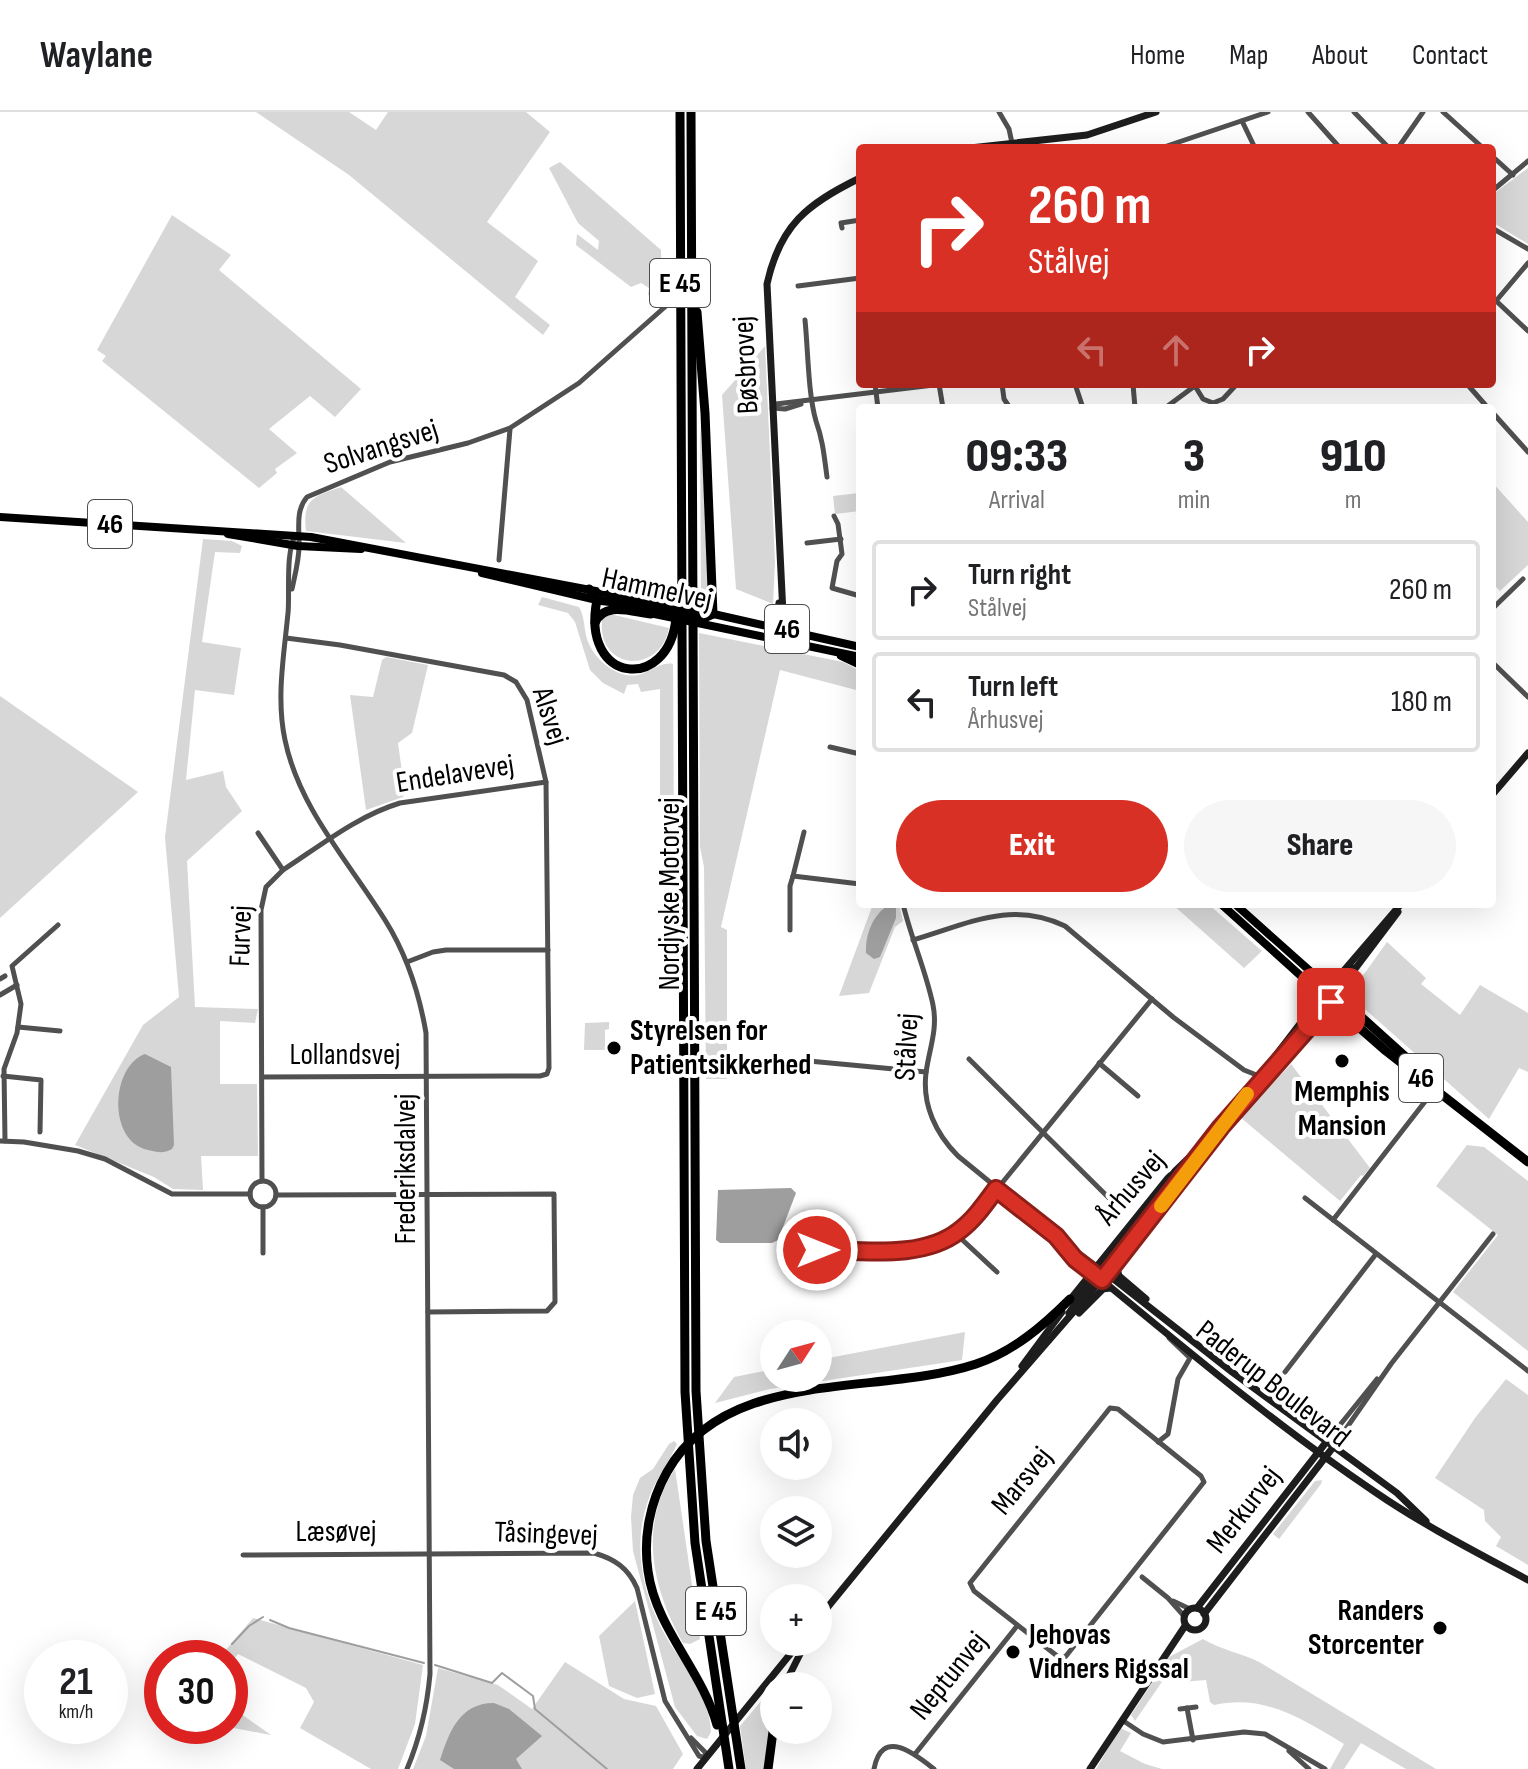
<!DOCTYPE html>
<meta charset="utf-8">
<style>
body{margin:0;font-family:"Sofia Sans Condensed",sans-serif;background:#f6f6f6;color:#202124;height:100vh;display:flex;flex-direction:column;font-size:30px;white-space:nowrap}
*{box-sizing:border-box;margin:0}
p{font-size:26px;color:#757577}
.icon{flex:none;width:44px;height:44px;fill:none;stroke:currentColor;stroke-width:2;stroke-linecap:round;stroke-linejoin:round}
.map{position:relative;flex:1;overflow:hidden}
.drawer{position:absolute;left:856px;top:292px;width:640px;height:504px;display:flex;flex-direction:column;background:#fff;border-radius:8px;box-shadow:0 8px 32px #0002}
.drawer>*{flex:none}
.hud{position:absolute;left:856px;top:32px;width:640px;height:244px;border-radius:8px;box-shadow:0 8px 32px #0002;background:#d93025;color:#fff;overflow:hidden}
.needle{width:52px;rotate:54deg}
.fabs{position:absolute;left:760px;top:1208px;display:grid;gap:16px}
.fabs a{display:grid;place-items:center;width:72px;height:72px;border-radius:50%;background:#fff;box-shadow:0 8px 32px #0002;font-size:40px}
.speed{position:absolute;left:24px;top:1528px;display:flex;gap:16px;font-size:40px;font-weight:700;text-align:center}
.speed>*{display:grid;place-content:center;width:104px;height:104px;border-radius:50%;background:#fff;box-shadow:0 8px 32px #0002;line-height:1}
.speed small{font-size:20px;font-weight:400}
.speed .limit{border:12px solid #d22;background:#fff;color:#111}
.pin{position:absolute;display:grid;place-items:center;width:68px;height:68px;color:#fff;margin:-34px;border-radius:16px;box-shadow:0 4px 12px #0006}
.me{position:absolute;width:88px;margin:-44px;rotate:90deg;stroke-linejoin:round;filter:drop-shadow(0 0 6px #0008)}
.turn{display:flex;align-items:center;gap:28px;height:168px;padding:0 40px;font-size:36px}
.turn .icon{width:104px;height:104px;stroke-width:2.5}
.turn b{display:block;font-size:56px;line-height:68px}
.lanes{display:flex;align-items:center;height:76px;padding:0 40px;background:#0003;justify-content:center;gap:40px;direction:ltr}
.lanes .off{opacity:.35}
.eta{display:flex;justify-content:space-evenly;align-items:center;height:136px;text-align:center}
.eta b{font-size:48px;font-weight:800;line-height:56px}
.action{display:flex;gap:16px;margin-top:auto;padding:16px 40px}
.action a{flex:1;height:92px;border-radius:48px;background:#d93025;color:#fff;font-size:32px;font-weight:800;line-height:92px;text-align:center}
.action a+a{background:#f6f6f6;color:#202124}
ul{padding:0;list-style:none}
li{display:flex;align-items:center;gap:24px;height:100px;margin:0 16px 12px;padding:0 24px;border:4px solid #e0e0e0;border-radius:8px}
li div{flex:1}
li b{display:block;font-size:30px}
li em{font-style:normal}
header{display:flex;align-items:center;gap:48px;box-sizing:border-box;height:112px;padding:0 40px;background:#fff;border-bottom:2px solid #e0e0e0}
header strong{font-size:38px}
nav{display:flex;gap:44px;margin-inline-start:auto;font-size:28px}
.map>svg:first-child{display:block}
.green{fill:#d7d7d7}
.water{fill:#9e9e9e}
.lines{fill:none;stroke-linecap:round;stroke-linejoin:round}
.stream{stroke:#9e9e9e;stroke-width:2}
.street{stroke:#505050;stroke-width:5}
.secondary{stroke:#1d1d1d;stroke-width:7}
.primary{stroke:#000;stroke-width:8}
.highway{stroke:#000;stroke-width:9}
.route-casing{stroke:#8d1f18;stroke-width:20}
.route{stroke:#d93025;stroke-width:14}
.slow{stroke:#f59e0b;stroke-width:14}
.poi-dot{fill:#000;stroke:#fff;stroke-width:3}
.labels{text-anchor:middle;dominant-baseline:central;stroke-width:8;stroke-linejoin:round;paint-order:stroke}
.shield{fill:#fff;stroke:#4c4c4c;stroke-width:2}
.shield-label{font-size:28px;font-weight:bold;fill:#000}
.street-label{font-size:30px;fill:#000;stroke:#fff}
.poi-label{font-size:30px;font-weight:bold;fill:#000;stroke:#fff;text-anchor:start}
</style>
<header>
<strong>Waylane</strong>
<nav><a>Home</a><a>Map</a><a>About</a><a>Contact</a></nav>
</header>
<div class="map">
<svg width="1528" height="1657" viewBox="0 0 1528 1657">
<rect width="100%" height="100%" fill="#fff"/>
<g class="green">
<path d="M256,0H349L376,18L388,0H526L550,20L487,110L538,149L515,185L550,213L543,223L349,63Z"/>
<path d="M560,50L661,138L662,190L648,183L649,176L641,171L631,175L576,133L577,122L598,138L599,129L578,111L549,56Z"/>
<path d="M1528,56V132L1492,110V83Z"/>
<path d="M172,103L231,143L219,158L361,277L335,305L310,284L269,317L297,341L275,357L277,361L259,376L102,249L106,244L97,238Z"/>
<path d="M765,234L775,450L773,492L736,477L722,283Z"/>
<path d="M700,309L710,483L702,492L701,489Z"/>
<path d="M1492,370L1528,410V453L1500,479L1492,471Z"/>
<path d="M341,375L406,431L306,419C302,387 314,384 341,375Z"/>
<path d="M859,381L860,399L835,402L833,384Z"/>
<path d="M203,427L232,429L242,434L240,441L215,440L202,530L241,536L234,583L195,578L186,668L223,659L226,675L242,699L187,749L195,895L258,897L255,911L220,909V972H257L258,1044H201L203,1078L173,1077L154,1065L75,1033L143,913L179,885L165,725Z"/>
<path d="M542,485L579,495C586,507 583,520 589,532C597,550 619,567 638,563C651,560 661,549 673,552L674,732L669,730L665,694L660,692V577L641,580L638,572L627,573L624,582L603,571L590,558L575,510L568,501L538,493Z"/>
<path d="M610,502L669,516C660,563 597,559 602,508Z"/>
<path d="M699,521L843,550L860,559V579L780,558L721,815L727,818V967H706L704,755L700,735Z"/>
<path d="M386,545L428,553L412,621L398,631L405,681L403,685L366,698L350,583L373,585L382,548Z"/>
<path d="M0,584L138,680L0,806Z"/>
<path d="M873,792H889L882,797L880,845L896,794L894,792H899L903,809L895,815L869,881L839,884Z"/>
<path d="M1172,792H1208L1262,839L1244,856Z"/>
<path d="M1387,830L1426,866L1421,872L1460,903L1480,873L1528,901V960L1519,956L1489,1007L1349,883Z"/>
<path d="M609,910V917L605,918V938H584L585,911Z"/>
<path d="M1291,952L1370,1056L1363,1064L1361,1063L1340,1089L1240,1005Z"/>
<path d="M1467,1033L1484,1035L1528,1069V1239L1453,1180L1498,1123L1436,1074Z"/>
<path d="M965,1220L962,1248L770,1277L715,1291L734,1265L774,1257V1266H818V1248Z"/>
<path d="M1506,1267L1528,1283V1453L1496,1434L1501,1425L1485,1409L1484,1398L1435,1366L1475,1306Z"/>
<path d="M674,1329L677,1332C669,1351 656,1366 649,1386C629,1440 646,1497 677,1542C693,1566 710,1591 711,1620L707,1627L697,1624L675,1595L633,1439L631,1405L633,1383L640,1366L653,1357L669,1332Z"/>
<path d="M675,1357L700,1527L690,1532L683,1531C652,1477 638,1412 675,1357Z"/>
<path d="M1322,1368L1321,1372L1279,1427L1273,1422L1315,1369Z"/>
<path d="M635,1489L655,1582L637,1586L609,1574L599,1524Z"/>
<path d="M253,1506L423,1553L415,1612L398,1657H371L300,1616L314,1590L306,1576L238,1542L230,1552V1546H219Z"/>
<path d="M1203,1527C1221,1538 1242,1541 1261,1551L1436,1657H1406L1361,1631L1344,1657H1330L1344,1632C1302,1607 1265,1582 1214,1593L1210,1590L1206,1568L1180,1570L1166,1564L1135,1609L1131,1603L1169,1545Z"/>
<path d="M565,1550L624,1587L656,1594L683,1642L673,1657H413L426,1624L438,1556L498,1573L532,1597Z"/>
<path d="M761,1589L774,1594L764,1657H746L740,1614Z"/>
<path d="M230,1594L271,1623L223,1614H230Z"/>
<path d="M1120,1616L1131,1621L1120,1639L1145,1652L1162,1657H1096Z"/>
</g>
<g class="water">
<path d="M889,792L896,794V806L880,845L874,847L866,841C865,822 873,803 889,792Z"/>
<path d="M145,942L171,955L174,1033L172,1037C163,1042 157,1040 148,1038C107,1029 111,954 145,942Z"/>
<path d="M791,1076L796,1081L778,1128L772,1131H720L716,1128L718,1078Z"/>
<path d="M494,1591L509,1597L542,1624L516,1647L522,1657H454L440,1648C449,1621 459,1591 494,1591Z"/>
</g>
<g class="lines">
<g class="stream">
<path d="M270,1508L289,1516L424,1551"/>
<path d="M232,1532L249,1514L263,1505"/>
<path d="M435,1553L492,1571L502,1561L533,1584L535,1597L607,1657"/>
</g>
<g class="street">
<path d="M999,0L1009,17L1012,31"/>
<path d="M1308,0L1340,36"/>
<path d="M1354,0L1389,36"/>
<path d="M1443,0L1483,36"/>
<path d="M1242,9L1255,36"/>
<path d="M1161,36L1268,0"/>
<path d="M1398,36L1423,0"/>
<path d="M1492,44L1513,63"/>
<path d="M1492,79L1528,49"/>
<path d="M842,116L841,111L860,108"/>
<path d="M1492,116L1528,137"/>
<path d="M798,174L860,166"/>
<path d="M1492,185L1528,219"/>
<path d="M1496,189L1528,151"/>
<path d="M805,208C808,237 808,282 816,309C823,329 824,343 827,365"/>
<path d="M875,272L878,296"/>
<path d="M939,272L943,296"/>
<path d="M1002,272L1004,287L1010,296"/>
<path d="M1075,272L1083,296"/>
<path d="M1133,272L1135,296"/>
<path d="M1467,272L1488,296"/>
<path d="M1195,274L1203,287L1213,291L1223,287L1237,272"/>
<path d="M773,295L776,292L942,272"/>
<path d="M772,296L785,297L801,292"/>
<path d="M1165,296L1196,273"/>
<path d="M1492,300L1528,340"/>
<path d="M834,404L838,412L842,442L837,449L832,476L860,484"/>
<path d="M296,423C285,438 290,482 288,501C284,543 276,586 285,628C299,696 349,750 385,808C407,843 419,880 426,921L430,1562C427,1596 420,1626 407,1657"/>
<path d="M807,431L841,427"/>
<path d="M499,448L510,317"/>
<path d="M292,477C295,463 300,444 299,430C299,414 296,398 307,385L390,350L468,331L510,316L579,271L666,194"/>
<path d="M1492,497L1523,467"/>
<path d="M1492,550L1528,585"/>
<path d="M830,635L860,642"/>
<path d="M804,720L793,764L860,772"/>
<path d="M258,721L283,758C320,734 357,704 400,691L546,670"/>
<path d="M903,792C911,826 926,859 933,893C938,918 929,937 926,961C922,993 936,1022 958,1044L1056,1124L1097,1154"/>
<path d="M790,818V774L793,764"/>
<path d="M913,828C968,812 1010,788 1065,814L1173,905L1244,958L1259,964"/>
<path d="M407,850L433,840L446,838H548"/>
<path d="M0,867L5,864"/>
<path d="M0,883L17,873"/>
<path d="M18,915L60,919"/>
<path d="M969,947L1115,1092"/>
<path d="M798,948L926,960"/>
<path d="M1099,951L1138,984"/>
<path d="M3,964L41,968L40,1020"/>
<path d="M262,965L540,964L547,962L549,956L546,670L527,588L516,570L504,563L340,533L286,526"/>
<path d="M0,1029L24,1030L78,1039L105,1047L172,1082H250"/>
<path d="M5,1029L4,957L17,921L21,892L12,854L58,813"/>
<circle cx="263" cy="1082" r="13"/>
<path d="M262,1069L261,798L266,775L283,758"/>
<path d="M276,1083L554,1082L555,1190L547,1199L428,1200"/>
<path d="M1305,1086L1528,1259"/>
<path d="M1333,1108L1427,987"/>
<path d="M956,1122L997,1160"/>
<path d="M1062,1131L1092,1160"/>
<path d="M817,1138C871,1138 927,1147 971,1109L1152,887"/>
<path d="M263,1141V1095"/>
<path d="M1285,1260L1376,1142"/>
<path d="M1110,1296L1118,1297L1201,1364L1204,1370L1066,1544L1061,1547L974,1479L970,1471Z"/>
<path d="M1327,1329L1377,1267"/>
<path d="M1158,1330L1168,1322L1178,1267L1190,1246L1169,1226"/>
<path d="M1334,1334L1391,1252L1493,1122"/>
<path d="M243,1443L594,1441C615,1447 628,1456 637,1476L665,1589L699,1644L706,1646"/>
<path d="M1142,1465L1168,1486L1184,1504"/>
<path d="M1173,1489L1190,1497"/>
<path d="M1187,1596L1193,1628"/>
<path d="M1180,1597L1196,1595"/>
<path d="M1122,1608L1143,1622L1163,1630L1244,1620L1265,1622L1325,1657"/>
<path d="M691,1626L705,1640L706,1646"/>
<path d="M1289,1639L1309,1657"/>
<path d="M915,1642L1017,1514"/>
<path d="M874,1657C882,1615 915,1642 934,1657"/>
</g>
<g class="secondary">
<path d="M970,36L1087,23L1156,0"/>
<path d="M776,515L779,491"/>
<path d="M781,516L783,502L767,172C780,113 807,92 860,66"/>
<path d="M1492,683L1528,641"/>
<path d="M1333,885L1335,876L1351,855"/>
<path d="M1309,909L1326,883"/>
<path d="M1254,976L1324,898L1398,800"/>
<path d="M1116,1153L1119,1164L1146,1187"/>
<path d="M1097,1154L1232,1260L1397,1381L1426,1409"/>
<path d="M1092,1160C1183,1235 1278,1315 1375,1380C1423,1413 1476,1440 1528,1468"/>
<path d="M1102,1160L1161,1080"/>
<path d="M1069,1189L1168,1066L1203,1032"/>
<path d="M1069,1201L1096,1162"/>
<path d="M1079,1201L1103,1177L1110,1176"/>
<path d="M1022,1254L1062,1200"/>
<circle cx="1195" cy="1507" r="11"/>
<path d="M1197,1496L1327,1329"/>
<path d="M1204,1502L1334,1334"/>
<path d="M818,1507L997,1288L1116,1151L1316,891L1401,792"/>
<path d="M784,1574L806,1530"/>
<path d="M697,1657L800,1530"/>
<path d="M1090,1657L1185,1514"/>
</g>
<g class="primary">
<path d="M0,405L311,425L664,492"/>
<path d="M228,422L298,434L361,437"/>
<path d="M482,461L601,489"/>
<path d="M645,500L860,545"/>
<path d="M709,501L860,535"/>
<path d="M841,544L860,553"/>
<path d="M1221,792L1322,883"/>
<path d="M1235,792L1328,875"/>
<path d="M1308,875L1316,885V891"/>
</g>
<g class="highway">
<path d="M680,0L685,1280L695,1431L729,1657"/>
<path d="M691,0L696,1279L706,1429L741,1657"/>
<path d="M589,477L597,488C580,572 669,581 676,506"/>
<path d="M597,488L658,495L706,505L713,502L705,301L697,200"/>
<path d="M595,511C604,489 632,500 651,502"/>
<path d="M1328,875L1427,964"/>
<path d="M1322,883L1386,939L1528,1050"/>
<path d="M717,1613C702,1558 656,1517 648,1459C643,1425 650,1390 667,1360C727,1254 876,1285 976,1252C1014,1239 1043,1214 1070,1187"/>
<path d="M768,1657L774,1612"/>
</g>
</g>
<g class="lines">
<defs>
<path id="route" d="M817,1138C862,1138 922,1148 959,1119C974,1108 985,1092 996,1077L1056,1124L1075,1147L1102,1168L1221,1015L1331,890"/>
</defs>
<use href="#route" class="route-casing"/>
<use href="#route" class="route"/>
<path class="slow" d="M1161,1094L1247,982"/>
</g>
<g class="poi-dot">
<circle cx="614" cy="936" r="8"/>
<circle cx="1342" cy="949" r="8"/>
<circle cx="1440" cy="1516" r="8"/>
<circle cx="1013" cy="1540" r="8"/>
</g>
<g class="labels">
<g class="shield">
<rect x="650" y="147" width="60" height="48" rx="6"/>
<rect x="88" y="388" width="44" height="48" rx="6"/>
<rect x="765" y="493" width="44" height="48" rx="6"/>
<rect x="1399" y="942" width="44" height="48" rx="6"/>
<rect x="686" y="1475" width="60" height="48" rx="6"/>
</g>
<g class="shield-label">
<text x="680" y="171">E 45</text>
<text x="110" y="412">46</text>
<text x="787" y="517">46</text>
<text x="1421" y="966">46</text>
<text x="716" y="1499">E 45</text>
</g>
<g class="street-label">
<text transform="translate(746 253) rotate(-93)">Bøsbrovej</text>
<text transform="translate(381 335) rotate(-18)">Solvangsvej</text>
<text transform="translate(657 477) rotate(12)">Hammelvej</text>
<text transform="translate(550 604) rotate(72)">Alsvej</text>
<text transform="translate(455 662) rotate(-9)">Endelavevej</text>
<text transform="translate(670 782) rotate(-90)">Nordjyske Motorvej</text>
<text transform="translate(241 824) rotate(-88)">Furvej</text>
<text transform="translate(907 935) rotate(-87)">Stålvej</text>
<text x="345" y="943">Lollandsvej</text>
<text transform="translate(406 1057) rotate(-90)">Frederiksdalvej</text>
<text transform="translate(1131 1076) rotate(-49)">Århusvej</text>
<text transform="translate(1273 1272) rotate(38)">Paderup Boulevard</text>
<text transform="translate(1022 1369) rotate(-51)">Marsvej</text>
<text transform="translate(1244 1398) rotate(-52)">Merkurvej</text>
<text x="336" y="1420">Læsøvej</text>
<text transform="translate(546 1422) rotate(2)">Tåsingevej</text>
<text transform="translate(949 1564) rotate(-51)">Neptunvej</text>
</g>
<g class="poi-label">
<text x="630" y="919">Styrelsen for<tspan x="630" dy="34">Patientsikkerhed</tspan></text>
<text x="1342" y="980" text-anchor="middle">Memphis<tspan x="1342" dy="34">Mansion</tspan></text>
<text x="1424" y="1499" text-anchor="end">Randers<tspan x="1424" dy="34">Storcenter</tspan></text>
<text x="1029" y="1523">Jehovas<tspan x="1029" dy="34">Vidners Rigssal</tspan></text>
</g>
</g>
</svg>
<div class="fabs">
<a><svg class="needle" viewBox="-14 -14 28 28"><path d="M0-13l5 13h-10z" fill="#e53935"/><path d="M0 13l5-13h-10z" fill="#757577"/></svg></a>
<a><svg class="icon" aria-label="sound" viewBox="0 0 24 24"><path d="M4 9h4l5-4v14l-5-4H4zM17 9q2 3 0 6"/></svg></a>
<a><svg class="icon" aria-label="layers" viewBox="0 0 24 24"><path d="M12 4l9 5-9 5-9-5zM3 14l9 5 9-5"/></svg></a>
<a>+</a>
<a>−</a>
</div>
<div class="speed"><div>21<small>km/h</small></div><div class="limit">30</div></div>
<div class="pin" style="left:1331px;top:890px;background:#d93025"><svg class="icon" aria-label="arrive" viewBox="0 0 24 24"><path d="M6 21V4h12l-3 4 3 4H6"/></svg></div>
<svg class="me" style="left:817px;top:1138px" viewBox="-20 -20 40 40"><circle r="17" fill="#d93025" stroke="#fff" stroke-width="3"/><path d="M0-11L8 9 0 5-8 9z" fill="#fff"/></svg>
<div class="hud">
<div class="turn"><svg class="icon" aria-label="right" viewBox="0 0 24 24"><path d="M7 20v-9h11M14 6l5 5-5 5"/></svg><div><b>260 m</b>Stålvej</div></div>
<div class="lanes"><svg class="icon off" aria-label="left" viewBox="0 0 24 24"><path d="M17 20v-9H6M10 6l-5 5 5 5"/></svg><svg class="icon off" aria-label="ahead" viewBox="0 0 24 24"><path d="M12 20V5M6 11l6-6 6 6"/></svg><svg class="icon" aria-label="right" viewBox="0 0 24 24"><path d="M7 20v-9h11M14 6l5 5-5 5"/></svg></div>
</div>
<section class="drawer">
<div class="eta">
<div><b>09:33</b><p>Arrival</p></div>
<div><b>3</b><p>min</p></div>
<div><b>910</b><p>m</p></div>
</div>
<ul>
<li><svg class="icon" aria-label="right" viewBox="0 0 24 24"><path d="M7 20v-9h11M14 6l5 5-5 5"/></svg><div><b>Turn right</b><p>Stålvej</p></div><em>260 m</em></li>
<li><svg class="icon" aria-label="left" viewBox="0 0 24 24"><path d="M17 20v-9H6M10 6l-5 5 5 5"/></svg><div><b>Turn left</b><p>Århusvej</p></div><em>180 m</em></li>
</ul>
<div class="action"><a>Exit</a><a>Share</a></div>
</section>
</div>
